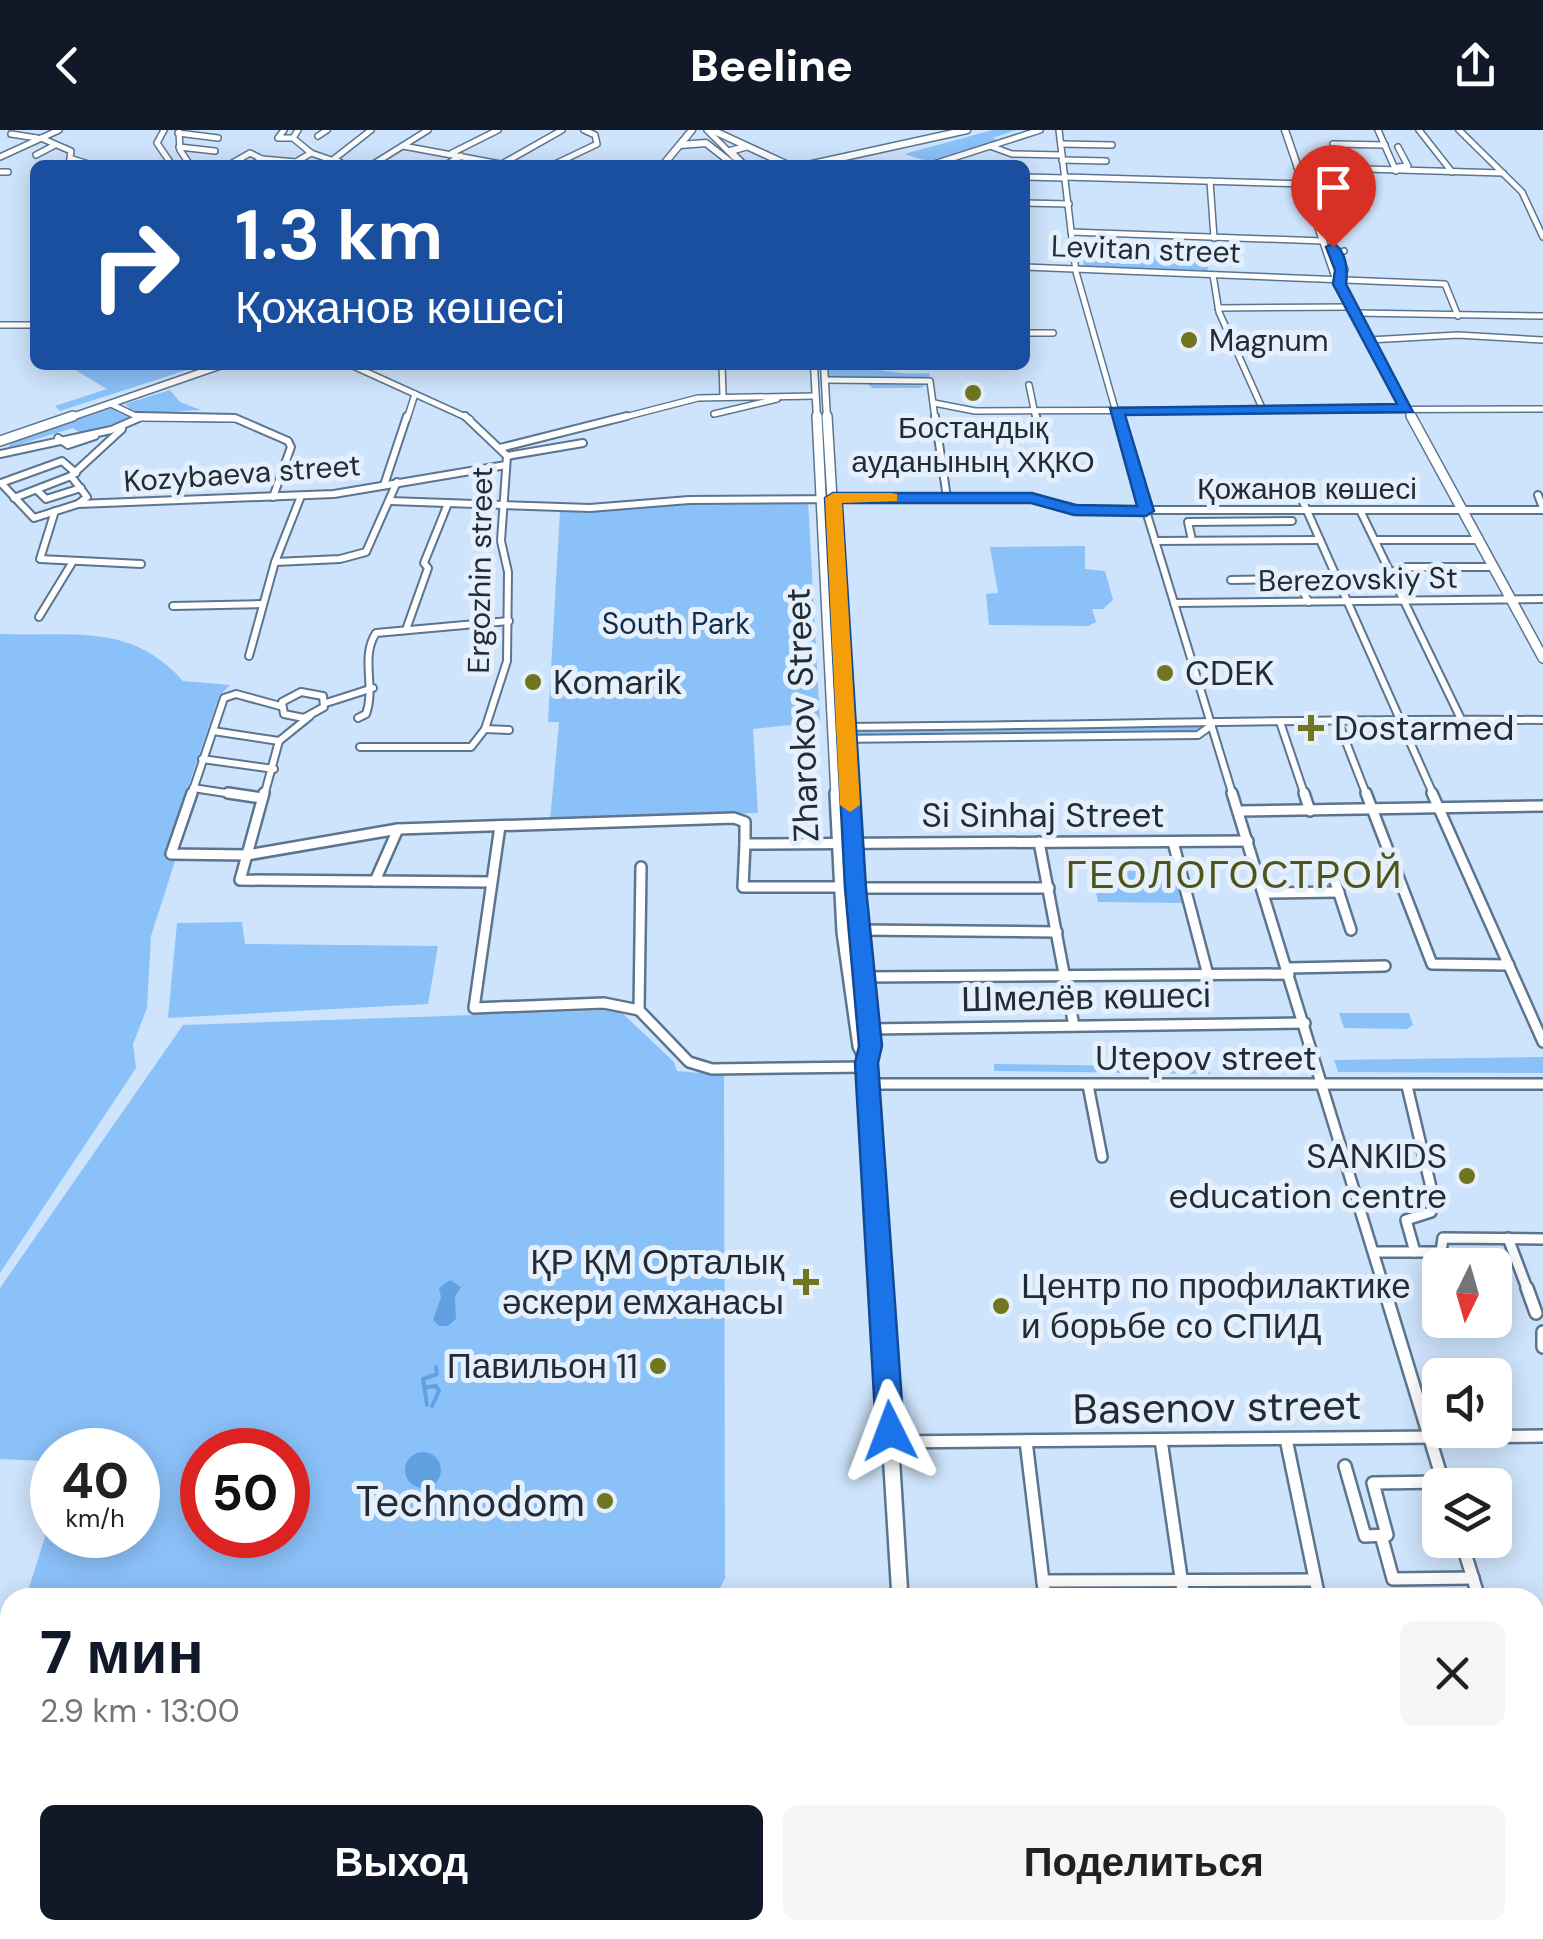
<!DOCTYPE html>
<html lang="ru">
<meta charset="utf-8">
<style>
body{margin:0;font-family:"DM Sans",sans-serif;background:#f6f6f6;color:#202124;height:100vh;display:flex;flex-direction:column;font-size:38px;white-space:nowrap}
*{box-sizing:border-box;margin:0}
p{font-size:32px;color:#757577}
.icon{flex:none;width:55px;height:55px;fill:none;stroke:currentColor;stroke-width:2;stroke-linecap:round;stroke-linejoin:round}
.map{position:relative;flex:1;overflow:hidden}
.panel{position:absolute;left:0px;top:1458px;width:1545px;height:352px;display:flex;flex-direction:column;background:#fff;border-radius:30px 30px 0 0;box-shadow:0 5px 25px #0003}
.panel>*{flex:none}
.top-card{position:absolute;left:30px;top:30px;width:1000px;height:210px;border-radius:15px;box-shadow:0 5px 25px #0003;background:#1a4fa0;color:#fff;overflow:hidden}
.needle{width:65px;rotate:185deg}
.buttons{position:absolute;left:1422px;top:1118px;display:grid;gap:20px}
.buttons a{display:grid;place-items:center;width:90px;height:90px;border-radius:15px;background:#fff;box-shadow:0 5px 25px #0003;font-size:50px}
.speed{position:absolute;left:30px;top:1298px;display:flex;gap:20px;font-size:50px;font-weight:700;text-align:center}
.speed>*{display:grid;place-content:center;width:130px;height:130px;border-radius:50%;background:#fff;box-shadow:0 5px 25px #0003;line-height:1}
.speed small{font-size:25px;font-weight:400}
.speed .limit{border:15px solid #d22;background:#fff;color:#111}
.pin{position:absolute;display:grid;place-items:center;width:85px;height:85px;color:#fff;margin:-102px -42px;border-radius:50% 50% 50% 0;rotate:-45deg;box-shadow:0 0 10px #0007}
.pin .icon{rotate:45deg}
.me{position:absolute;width:110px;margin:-55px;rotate:357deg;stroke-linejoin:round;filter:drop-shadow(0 0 8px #0008)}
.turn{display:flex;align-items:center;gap:35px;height:210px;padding:0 40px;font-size:45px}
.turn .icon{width:130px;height:130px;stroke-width:2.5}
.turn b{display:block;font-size:70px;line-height:85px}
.round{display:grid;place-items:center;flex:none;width:105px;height:105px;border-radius:15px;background:#f6f6f6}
.headline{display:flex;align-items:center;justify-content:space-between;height:170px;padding:0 40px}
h1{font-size:60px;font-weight:800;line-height:75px;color:#111827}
.cta{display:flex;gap:20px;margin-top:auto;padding:20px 40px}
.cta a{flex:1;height:115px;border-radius:15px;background:#111827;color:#fff;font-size:40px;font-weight:800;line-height:115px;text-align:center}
.cta a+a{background:#f6f6f6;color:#202124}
header{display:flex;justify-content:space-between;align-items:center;height:130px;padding:0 40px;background:#111827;color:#fff;font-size:45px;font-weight:800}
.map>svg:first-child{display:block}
.green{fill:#8bc1f9;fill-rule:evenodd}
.water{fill:#61a1e1}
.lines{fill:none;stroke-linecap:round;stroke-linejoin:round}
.stream{stroke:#61a1e1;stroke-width:4}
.minor-far3-casing{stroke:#5c758f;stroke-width:8}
.minor-far2-casing{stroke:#5c758f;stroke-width:10}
.minor-far1-casing{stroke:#5c758f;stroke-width:14}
.minor-casing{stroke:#5c758f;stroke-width:16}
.major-far3-casing{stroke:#5c758f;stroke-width:9}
.major-far2-casing{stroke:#5c758f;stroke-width:12}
.major-far1-casing{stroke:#5c758f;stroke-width:16}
.major-casing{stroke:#5c758f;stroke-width:20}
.minor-far3{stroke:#fff;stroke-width:5}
.minor-far2{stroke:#fff;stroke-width:6}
.minor-far1{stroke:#fff;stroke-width:9}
.minor{stroke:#fff;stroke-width:11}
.major-far3{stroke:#fff;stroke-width:6}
.major-far2{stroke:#fff;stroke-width:9}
.major-far1{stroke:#fff;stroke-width:11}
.major{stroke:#fff;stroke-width:15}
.route{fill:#1a73e8;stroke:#114b97;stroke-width:2.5}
.slow{fill:#f59e0b}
.poi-dot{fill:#70761f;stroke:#e5f0fc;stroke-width:4}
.labels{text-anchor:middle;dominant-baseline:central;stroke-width:10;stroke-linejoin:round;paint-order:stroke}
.far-street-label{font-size:30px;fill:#212c37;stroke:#e5f0fc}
.far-poi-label{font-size:30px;fill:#212c37;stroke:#e5f0fc;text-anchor:start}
.far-park-label{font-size:30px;fill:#112c47;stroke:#e5f0fc}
.poi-label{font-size:35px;fill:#212c37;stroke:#e5f0fc;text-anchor:start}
.street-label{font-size:35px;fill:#212c37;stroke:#e5f0fc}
.neighbourhood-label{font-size:38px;letter-spacing:2.5px;fill:#4f5419;stroke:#e5f0fc}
.near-street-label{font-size:42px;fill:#212c37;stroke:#e5f0fc}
.near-poi-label{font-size:42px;fill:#212c37;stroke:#e5f0fc;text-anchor:end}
</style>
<header><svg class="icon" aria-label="back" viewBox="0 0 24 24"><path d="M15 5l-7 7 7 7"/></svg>Beeline<svg class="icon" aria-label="share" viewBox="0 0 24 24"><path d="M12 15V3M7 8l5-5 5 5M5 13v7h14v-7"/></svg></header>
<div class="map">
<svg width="1543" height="1809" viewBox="0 0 1543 1809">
<rect width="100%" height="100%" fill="#cee4fc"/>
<g class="green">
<path d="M993,0H1016L993,8L999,11L934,33L904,24Z"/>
<path d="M1084,124L1205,128L1210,129L1207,143L1083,140Z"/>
<path d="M67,235H202L60,281L55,276L107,259Z"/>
<path d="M827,235C868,235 891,246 929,243L930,251L921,258H872L867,253L830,249Z"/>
<path d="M170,260L180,272L201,280L136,284L125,274Z"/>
<path d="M117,276L134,288L80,303L73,298L8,318L11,313Z"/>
<path d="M808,370L820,592L753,599L758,683L550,691L559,592H548L560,381L628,374Z"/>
<path d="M1085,416V439L1105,441L1113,470L1103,479H1092L1096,492L1088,496L989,495L986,464L998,463L990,417Z"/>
<path d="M0,504C74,507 130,492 183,551L230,555L219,566L164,728H176L151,806L147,878L133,914L136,938L0,1143Z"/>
<path d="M1210,596L1202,604L852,606L849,597Z"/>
<path d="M1092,741H1176L1183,773L1098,772Z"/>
<path d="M242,792L245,814L438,816L428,874L168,888L177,793Z"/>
<path d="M619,880L674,932L677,941L724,945L725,1448L716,1466L26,1467L52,1385V1405H138V1320H52V1355L45,1331L0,1329V1158L183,895ZM202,1320H288V1405H202Z"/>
<path d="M1339,883H1409L1413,895L1407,899L1344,898Z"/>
<path d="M1543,927V943L1338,942L1334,930Z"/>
<path d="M994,934L1209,937L1210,944L994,941Z"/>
<path d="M1341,1800H1495V1808L1330,1809Z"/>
<path d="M1294,1802L1307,1809H961L959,1804Z"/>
</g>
<g class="water">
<path d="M450,1150L461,1157L455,1167L456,1189L448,1196H439L433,1190L441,1167L439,1158Z"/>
<circle cx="423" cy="1340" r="18"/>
</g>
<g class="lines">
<g class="stream">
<path d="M427,1257L436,1256L439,1261L432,1276"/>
<path d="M427,1275L423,1249L437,1244L436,1237"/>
</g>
<defs>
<g id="minor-far3">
<path d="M164,0L157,13L172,35"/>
<path d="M284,0L278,8H293"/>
<path d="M298,0L293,8L311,23L334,31"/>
<path d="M707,0L734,27"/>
<path d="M1059,0L1076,142L1118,289"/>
<path d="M1378,0L1396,41"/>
<path d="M1419,0L1452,42"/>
<path d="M1459,0L1522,62L1543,107"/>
<path d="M179,2L180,20L190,35"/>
<path d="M178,3L218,8"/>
<path d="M11,4L37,8"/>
<path d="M318,6L327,0"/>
<path d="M41,8L71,21L69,35"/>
<path d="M1061,14L1112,15"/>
<path d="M403,16L506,35"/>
<path d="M990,16L1012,24L1062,25"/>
<path d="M179,17L215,21"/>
<path d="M1398,17L1408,36L1398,37"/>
<path d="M452,23L498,0"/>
<path d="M36,25L55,15"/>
<path d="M0,27L59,0"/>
<path d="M72,29L92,35"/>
<path d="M1062,30L1106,31"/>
<path d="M502,34L562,0"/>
<path d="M229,35L250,23L262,29"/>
<path d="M252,35L262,29L296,32"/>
<path d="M306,35L296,32L311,23"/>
<path d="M345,35L334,29L371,0"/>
<path d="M372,35L428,0"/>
<path d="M446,35L461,26"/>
<path d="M553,35L597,14L595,5L584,0"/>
<path d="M931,35L1040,0"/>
<path d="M1297,37L1503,43"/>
<path d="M1340,39L1333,14L1385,15"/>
<path d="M0,42H8"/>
<path d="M1025,47L1064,48"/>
<path d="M1064,47L1308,54"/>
<path d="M1210,51L1214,108"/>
<path d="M1025,73L1069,74"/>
<path d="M1071,102L1323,111"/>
<path d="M1025,137L1445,154L1458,186"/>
<path d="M1213,145L1219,182L1263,280"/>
<path d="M1341,149L1345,140L1339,123L1344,121"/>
<path d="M1218,178L1352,177"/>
<path d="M1355,183L1543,186"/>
<path d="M0,195H35"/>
<path d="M1025,203H1053"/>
<path d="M1369,210L1458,205L1543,210"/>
<path d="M351,235L470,289"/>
<path d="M722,235L723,265"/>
<path d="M825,250L930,251L935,289"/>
<path d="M1029,255L1036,289"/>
<path d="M934,273L975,281L1543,279"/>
<path d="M113,275L140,288L236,289"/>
<path d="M714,284L777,269"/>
<path d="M407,289L415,264"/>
<path d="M617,289L698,268L815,266"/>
</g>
<g id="minor-far2">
<path d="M136,286L235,288L288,311L291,317L273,367"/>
<path d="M935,286L947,368"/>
<path d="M1036,286L1037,291"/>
<path d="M1117,286L1233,666"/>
<path d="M58,308L68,315L95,306"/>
<path d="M500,318L627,286"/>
<path d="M0,324L111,300L139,288"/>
<path d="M507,326L583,313"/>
<path d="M76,343L62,331L1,353L34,388L78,374L334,364L506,335"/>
<path d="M384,355L407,286"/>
<path d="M38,361L46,369L81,358"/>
<path d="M1300,365L1434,666"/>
<path d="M1538,365L1543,378"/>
<path d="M14,368L71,346"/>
<path d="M390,371L590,378L689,370L1033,368L1082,380H1543"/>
<path d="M78,374L87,367L71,346L122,299"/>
<path d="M1360,380L1461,589"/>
<path d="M55,381L40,429L141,434"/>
<path d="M1192,410L1188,392L1292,391"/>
<path d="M1375,410H1478"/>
<path d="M1155,411L1320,410"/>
<path d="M275,432L340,429L366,422L397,352"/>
<path d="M1391,442L1406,437H1493"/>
<path d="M1231,450L1295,449L1309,472"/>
<path d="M1174,473L1543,469"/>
<path d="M173,476L263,474"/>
<path d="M39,487L72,433"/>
<path d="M407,497L428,438L424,433L447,376"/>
<path d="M249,526L275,432L301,366"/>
<path d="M301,562L323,566L324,577L304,588L284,584L282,572Z"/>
<path d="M326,573L373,558"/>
<path d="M358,588L366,584C376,557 360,527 376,503L509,491"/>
<path d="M1337,589L1367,666"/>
<path d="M1280,592L1305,666"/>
<path d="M833,597C1070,596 1306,588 1543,590"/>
<path d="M485,599L509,600"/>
<path d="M213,601L279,611"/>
<path d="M834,609L1198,605L1212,595"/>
<path d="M360,617H471L485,599L507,531L508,442L501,411L507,326L465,286"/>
<path d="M202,629L274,639"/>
<path d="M193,658L245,666"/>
<path d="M191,666L224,568L236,564L280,576"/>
<path d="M264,666L279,611L310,586"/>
</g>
<g id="minor-far1">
<path d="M192,663L171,724L247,725L398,699L734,688L745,692V714L1248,711"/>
<path d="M228,663L262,668"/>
<path d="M264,663L240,750L491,752"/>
<path d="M1232,663L1385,1161"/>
<path d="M1304,663L1310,681"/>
<path d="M1366,663L1432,834L1509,835"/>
<path d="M1432,663L1543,912"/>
<path d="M1239,681L1543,676"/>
<path d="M500,696L474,878L604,873L639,880"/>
<path d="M1039,712L1074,896"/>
<path d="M1173,712L1208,845"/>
<path d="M745,714L743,757H841"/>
<path d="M641,737L639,880L689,932L712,939L867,937"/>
<path d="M1334,748L1351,800"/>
<path d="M375,751L398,699"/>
<path d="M856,758H1049"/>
<path d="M1265,763L1339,762"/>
<path d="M859,800L1057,802"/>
<path d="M1288,838L1385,836"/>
<path d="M862,847L1289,844"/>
<path d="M869,899L1305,893"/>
<path d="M868,954H1543"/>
<path d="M1088,955L1102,1027"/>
<path d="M1407,956L1434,1070L1431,1082L1406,1090L1415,1122"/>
<path d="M1508,1108L1528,1161"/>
<path d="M1374,1122H1441L1443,1108L1543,1109"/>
</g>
<g id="minor">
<path d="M1384,1158L1444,1355"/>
<path d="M1527,1158L1536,1183"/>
<path d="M1543,1202V1217"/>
<path d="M1286,1309L1319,1468"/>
<path d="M1161,1310L1184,1468"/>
<path d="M1026,1311L1045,1468"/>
<path d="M891,1312L1543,1306"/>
<path d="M1345,1336L1365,1406L1387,1405L1373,1353L1443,1352"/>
<path d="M1381,1405L1393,1449L1473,1448"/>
<path d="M1461,1410L1479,1468"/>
<path d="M1043,1451L1315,1450"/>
<path d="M1535,1644L1543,1669"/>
<path d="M319,1800L326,1809"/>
<path d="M602,1800V1809"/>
<path d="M267,1809L269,1800"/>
</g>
<g id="major-far3">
<path d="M712,0L788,35"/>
<path d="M1285,0L1335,146L1413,289"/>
<path d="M680,15L706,13L734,35"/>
<path d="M663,35L692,0"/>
<path d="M744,35L730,21L745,17"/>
<path d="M808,35L967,0"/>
<path d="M814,235L817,289"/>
<path d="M824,235L827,289"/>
<path d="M66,289L222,235"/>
</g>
<g id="major-far2">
<path d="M817,286L836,666"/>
<path d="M827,286L850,666"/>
<path d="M1411,286L1543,528"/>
<path d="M0,311L73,286"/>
</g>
<g id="major-far1">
<path d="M836,663L843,802L859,916L866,930"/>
<path d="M850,663L871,916L867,933L881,1161"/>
</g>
<g id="major">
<path d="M881,1158L900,1468"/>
<path d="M924,1800L925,1809"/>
<path d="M938,1800L944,1809"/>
</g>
</defs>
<use href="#minor-far3" class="minor-far3-casing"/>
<use href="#minor-far2" class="minor-far2-casing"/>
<use href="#minor-far1" class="minor-far1-casing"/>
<use href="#minor" class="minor-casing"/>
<use href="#major-far3" class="major-far3-casing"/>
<use href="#major-far2" class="major-far2-casing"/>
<use href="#major-far1" class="major-far1-casing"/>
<use href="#major" class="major-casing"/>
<use href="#minor-far3" class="minor-far3"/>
<use href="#minor-far2" class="minor-far2"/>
<use href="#minor-far1" class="minor-far1"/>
<use href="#minor" class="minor"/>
<use href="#major-far3" class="major-far3"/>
<use href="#major-far2" class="major-far2"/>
<use href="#major-far1" class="major-far1"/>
<use href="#major" class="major"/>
</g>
<path class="route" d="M1333,113C1346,120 1348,140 1346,154L1413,282L1125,285L1154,381L1146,386L1074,385L1031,373H842L866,758L882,916L878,933L904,1301L900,1310L890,1313L880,1310L876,1301L855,933L859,916L845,758L825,368L833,363H1032L1075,375L1137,376L1110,278L1397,274L1333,154L1335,140L1326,117Z"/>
<path class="slow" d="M891,363L897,364V371L842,373L860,675L850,682L840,675L825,368L833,363Z"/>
<g class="poi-dot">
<circle cx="1189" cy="210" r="10"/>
<circle cx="973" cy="263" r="10"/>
<circle cx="1165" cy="543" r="10"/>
<circle cx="533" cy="552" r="10"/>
<path d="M1306 583h10v10h10v10h-10v10h-10v-10h-10v-10h10z"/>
<circle cx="1467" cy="1046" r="10"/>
<path d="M801 1137h10v10h10v10h-10v10h-10v-10h-10v-10h10z"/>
<circle cx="1001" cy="1176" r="10"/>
<circle cx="658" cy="1236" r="10"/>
<circle cx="605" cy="1371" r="10"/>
</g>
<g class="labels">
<g class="far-street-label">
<text transform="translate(1146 119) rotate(2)">Levitan street</text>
<text transform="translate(242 343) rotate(-4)">Kozybaeva street</text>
<text x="1307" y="358">Қожанов көшесі</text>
<text transform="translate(480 440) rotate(-89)">Ergozhin street</text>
<text transform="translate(1358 449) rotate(-1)">Berezovskiy St</text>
</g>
<g class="far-poi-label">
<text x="1209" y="210">Magnum</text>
<text x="973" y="297" text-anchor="middle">Бостандық<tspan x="973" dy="34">ауданының ХҚКО</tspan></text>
</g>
<g class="far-park-label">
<text x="676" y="493">South Park</text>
</g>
<g class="poi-label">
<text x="1185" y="543">CDEK</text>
<text x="553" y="552">Komarik</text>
<text x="1334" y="598">Dostarmed</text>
<text x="1447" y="1026" text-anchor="end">SANKIDS<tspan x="1447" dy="40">education centre</tspan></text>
<text x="784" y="1132" text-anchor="end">ҚР ҚМ Орталық<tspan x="784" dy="40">әскери емханасы</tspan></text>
<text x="1021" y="1156">Центр по профилактике<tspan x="1021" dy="40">и борьбе со СПИД</tspan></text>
<text x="638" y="1236" text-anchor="end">Павильон 11</text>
</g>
<g class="street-label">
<text transform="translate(802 585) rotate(-92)">Zharokov Street</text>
<text x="1043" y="685">Si Sinhaj Street</text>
<text transform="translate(1086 867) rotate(-1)">Шмелёв көшесі</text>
<text x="1206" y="928">Utepov street</text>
</g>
<g class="neighbourhood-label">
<text x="1235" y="745">ГЕОЛОГОСТРОЙ</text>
</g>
<g class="near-street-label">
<text transform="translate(1217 1277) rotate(-1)">Basenov street</text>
</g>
<g class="near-poi-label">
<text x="585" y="1371">Technodom</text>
</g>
</g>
</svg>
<div class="buttons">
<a><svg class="needle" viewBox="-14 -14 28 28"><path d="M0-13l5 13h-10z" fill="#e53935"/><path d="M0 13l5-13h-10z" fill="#757577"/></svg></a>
<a><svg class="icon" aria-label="sound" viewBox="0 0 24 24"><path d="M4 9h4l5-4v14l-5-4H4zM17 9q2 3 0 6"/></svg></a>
<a><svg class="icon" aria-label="layers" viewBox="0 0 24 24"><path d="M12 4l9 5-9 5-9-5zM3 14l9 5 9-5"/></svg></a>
</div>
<div class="speed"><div>40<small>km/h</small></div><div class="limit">50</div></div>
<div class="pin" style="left:1333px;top:117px;background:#d93025"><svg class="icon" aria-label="arrive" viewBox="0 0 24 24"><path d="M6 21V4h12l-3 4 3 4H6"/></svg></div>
<svg class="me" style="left:890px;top:1301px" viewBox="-20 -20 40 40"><path d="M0-17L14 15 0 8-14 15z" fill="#1a73e8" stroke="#fff" stroke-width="4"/></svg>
<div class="top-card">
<div class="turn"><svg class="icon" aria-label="right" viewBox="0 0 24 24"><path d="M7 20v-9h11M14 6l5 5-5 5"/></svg><div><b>1.3 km</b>Қожанов көшесі</div></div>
</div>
<section class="panel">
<div class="headline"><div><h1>7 мин</h1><p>2.9 km · 13:00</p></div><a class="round"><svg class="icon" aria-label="close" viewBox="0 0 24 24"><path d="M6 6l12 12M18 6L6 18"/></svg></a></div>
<div class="cta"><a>Выход</a><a>Поделиться</a></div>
</section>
</div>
